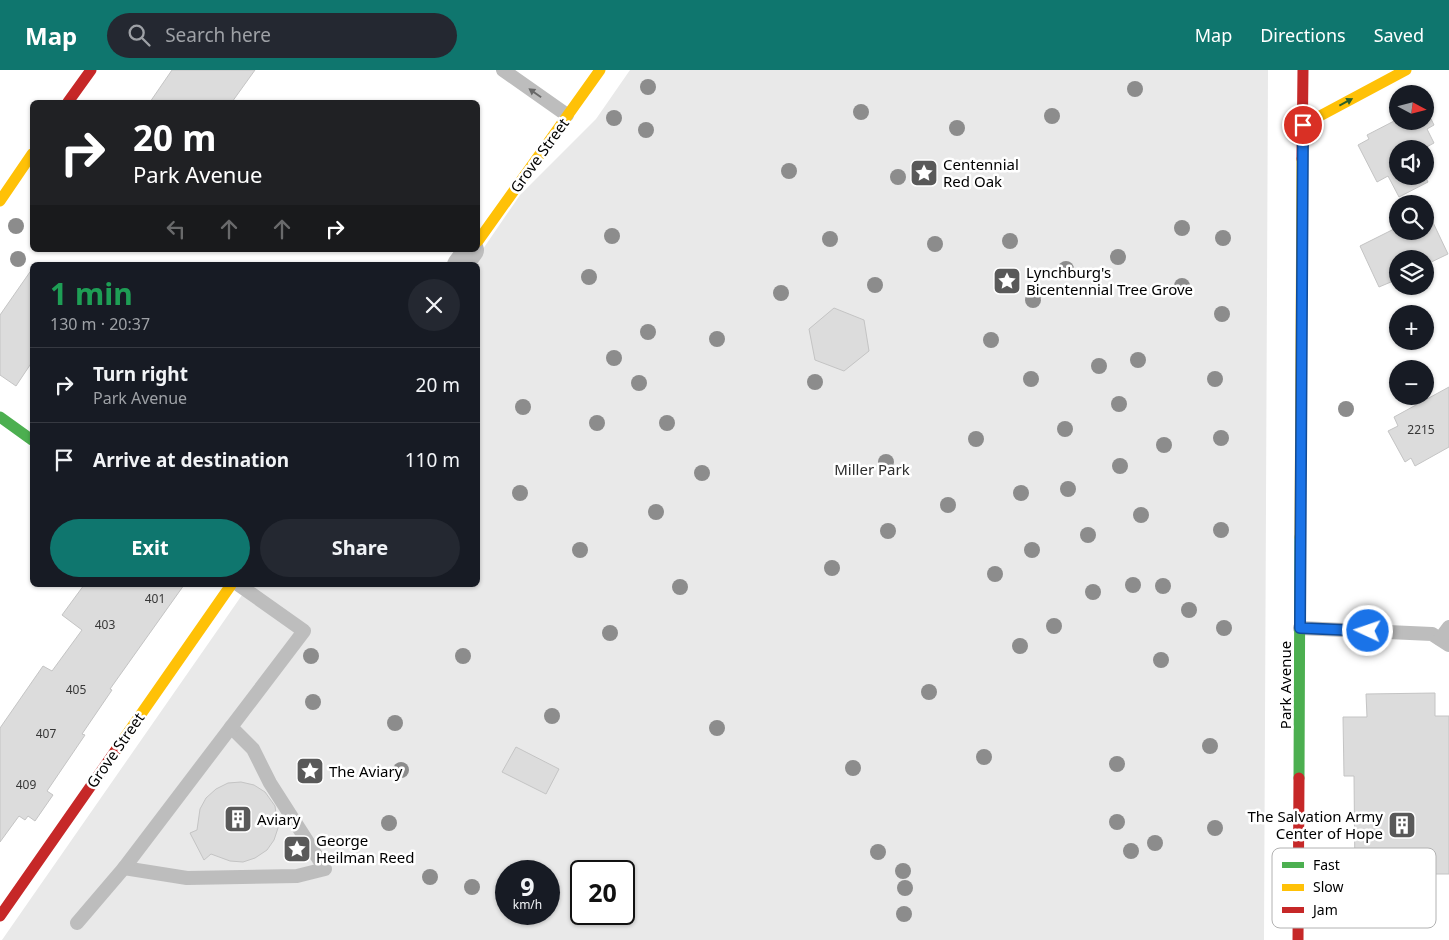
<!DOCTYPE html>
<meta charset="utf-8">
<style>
body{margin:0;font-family:"Noto Sans",sans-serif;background:#242831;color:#f1f3f6;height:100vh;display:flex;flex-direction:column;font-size:19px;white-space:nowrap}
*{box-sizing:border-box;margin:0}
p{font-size:16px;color:#9ea1a6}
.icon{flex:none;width:28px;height:28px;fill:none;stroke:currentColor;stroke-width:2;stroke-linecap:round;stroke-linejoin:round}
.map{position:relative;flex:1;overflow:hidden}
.sheet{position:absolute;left:30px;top:192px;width:450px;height:325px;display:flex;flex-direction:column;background:#171b24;border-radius:8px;box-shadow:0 1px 4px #0004}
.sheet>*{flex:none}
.hud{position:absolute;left:30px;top:30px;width:450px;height:152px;border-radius:8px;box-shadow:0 1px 4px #0004;background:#202124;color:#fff;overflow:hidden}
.needle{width:32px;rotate:97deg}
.buttons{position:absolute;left:1389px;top:15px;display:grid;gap:10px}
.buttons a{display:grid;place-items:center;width:45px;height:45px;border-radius:50%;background:#171b24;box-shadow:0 1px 4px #0004;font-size:25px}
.speed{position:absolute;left:495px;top:790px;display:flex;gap:10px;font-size:25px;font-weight:700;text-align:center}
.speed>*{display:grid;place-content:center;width:65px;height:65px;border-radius:50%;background:#171b24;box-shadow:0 1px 4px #0004;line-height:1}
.speed small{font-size:12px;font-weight:400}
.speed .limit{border:2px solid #111;border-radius:8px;background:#fff;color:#111}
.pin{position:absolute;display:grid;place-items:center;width:42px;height:42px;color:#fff;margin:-21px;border:2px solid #fff;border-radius:50%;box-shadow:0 1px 5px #0007}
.me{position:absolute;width:55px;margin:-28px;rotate:273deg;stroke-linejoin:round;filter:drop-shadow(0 0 4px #0008)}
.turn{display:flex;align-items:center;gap:18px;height:105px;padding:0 20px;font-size:22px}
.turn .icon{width:65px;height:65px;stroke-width:2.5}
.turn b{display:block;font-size:35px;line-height:42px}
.lanes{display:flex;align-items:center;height:48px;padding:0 20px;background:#0003;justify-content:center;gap:25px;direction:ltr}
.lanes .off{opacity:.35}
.round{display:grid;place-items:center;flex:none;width:52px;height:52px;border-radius:26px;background:#242831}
.headline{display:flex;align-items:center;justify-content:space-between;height:85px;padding:0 20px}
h1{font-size:30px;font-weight:700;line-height:38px;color:#1e9e55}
.button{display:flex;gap:10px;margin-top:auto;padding:10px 20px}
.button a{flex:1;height:58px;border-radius:30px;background:#0f766e;color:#fff;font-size:20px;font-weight:700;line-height:58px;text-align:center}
.button a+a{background:#242831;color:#f1f3f6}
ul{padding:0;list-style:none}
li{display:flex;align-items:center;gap:15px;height:75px;padding:0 20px;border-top:1px solid #363941}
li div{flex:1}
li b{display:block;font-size:19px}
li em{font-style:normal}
header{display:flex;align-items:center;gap:30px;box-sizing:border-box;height:70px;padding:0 25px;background:#0f766e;color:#fff}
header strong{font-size:24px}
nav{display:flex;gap:28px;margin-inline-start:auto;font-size:18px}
.search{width:350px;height:45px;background:#242831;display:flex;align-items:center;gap:12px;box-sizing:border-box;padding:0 18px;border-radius:28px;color:#9ea1a6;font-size:19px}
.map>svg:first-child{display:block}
.green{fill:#e9e9e9;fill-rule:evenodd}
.building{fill:#dcdcdc;stroke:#c4c4c4}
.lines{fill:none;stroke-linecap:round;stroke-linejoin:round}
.lane{stroke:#bdbdbd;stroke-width:14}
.street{stroke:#bdbdbd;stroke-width:26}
.fast{stroke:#4caf50;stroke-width:11}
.slow{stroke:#ffc107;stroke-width:11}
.jam{stroke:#c62828;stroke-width:11}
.tree{fill:#8c8c8c}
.oneway{fill:#686868}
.oneway2{fill:#2a602c}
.route-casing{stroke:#114b97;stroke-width:12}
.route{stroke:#1a73e8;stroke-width:9}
.labels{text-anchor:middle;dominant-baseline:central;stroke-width:5;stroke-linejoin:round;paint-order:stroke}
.number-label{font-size:12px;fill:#373737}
.street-label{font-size:15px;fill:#000;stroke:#fff}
.poi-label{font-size:15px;fill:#000;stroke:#fff;text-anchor:start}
.park-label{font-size:15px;fill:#2e2e2e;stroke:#fff}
.key{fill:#fff;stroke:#b2b2b2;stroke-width:1}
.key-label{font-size:14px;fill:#000}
</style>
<header>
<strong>Map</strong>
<div class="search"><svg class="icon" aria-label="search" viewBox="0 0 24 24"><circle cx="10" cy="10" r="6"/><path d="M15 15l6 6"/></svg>Search here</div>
<nav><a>Map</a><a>Directions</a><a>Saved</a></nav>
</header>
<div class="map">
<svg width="1449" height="870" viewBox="0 0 1449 870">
<rect width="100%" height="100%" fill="#fff"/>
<path class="green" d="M630,0H1268L1264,870H2L249,515H478V195H472L520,125L596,49ZM506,801H549V844H506ZM581,801H624V844H581Z"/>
<g class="building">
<path d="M172,0H255L232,32H150Z"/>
<path d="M1425,37L1434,55L1427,59L1434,73L1423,79H1398V106H1425L1428,112L1399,127L1388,106L1377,112L1358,75L1369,69L1367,65L1398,49V51H1425Z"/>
<path d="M1428,142L1448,184L1425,195V189H1398V209L1379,217L1360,176L1398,157V161H1425V144Z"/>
<path d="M32,199V292L16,316L0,305V245Z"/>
<path d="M834,238L864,250L869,281L844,301L815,290L809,259Z"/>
<path d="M1449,317V377L1415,396L1411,388L1405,392L1388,361L1398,356L1394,347Z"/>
<path d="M84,515H184L110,619L112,620L82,664L85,665L47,721L53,725L35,751L28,746L25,750L19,746L0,772V658L43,596L52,601L82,560L62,545Z"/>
<path d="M1435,623V646H1449V804H1422V827L1384,828L1385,806H1355L1354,706H1344L1343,647H1367L1366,624Z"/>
<path d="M516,677L559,699L546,724L502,702Z"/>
<path d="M241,712L254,715L265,722L275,736L278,758L274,770L267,780L255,788L243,792L230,791L211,784L204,790L190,763L197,760L200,739L206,728L216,719L228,713Z"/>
</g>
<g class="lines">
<g class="lane">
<path d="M503,0L567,45"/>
<path d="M1300,558L1432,564L1449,575"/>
<path d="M1440,569L1449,557"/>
<path d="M124,798L187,808L297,806L325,799L270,713L253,679L231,657"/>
<path d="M77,853L124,798L304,561L239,515"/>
</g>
<path class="street" d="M460,195L471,180"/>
<g class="fast">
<path d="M0,347L32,370"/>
<path d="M1299,708L1300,467"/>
</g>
<g class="slow">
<path d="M1303,55L1406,0"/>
<path d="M0,131L32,84"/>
<path d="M478,171L600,0"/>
<path d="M1300,467L1302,89"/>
<path d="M116,680L231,515"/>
</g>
<g class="jam">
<path d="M68,32L91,0"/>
<path d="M1302,89L1303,0"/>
<path d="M0,846L116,680"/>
<path d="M1298,870L1299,708"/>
</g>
</g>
<g class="tree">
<circle cx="648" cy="17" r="8"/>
<circle cx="1135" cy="19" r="8"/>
<circle cx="861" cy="42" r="8"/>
<circle cx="1052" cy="46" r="8"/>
<circle cx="614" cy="48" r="8"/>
<circle cx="957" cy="58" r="8"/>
<circle cx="646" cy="60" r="8"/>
<circle cx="789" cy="101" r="8"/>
<circle cx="898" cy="107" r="8"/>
<circle cx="16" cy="156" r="8"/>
<circle cx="1182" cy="158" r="8"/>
<circle cx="612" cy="166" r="8"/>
<circle cx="1223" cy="168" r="8"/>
<circle cx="830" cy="169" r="8"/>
<circle cx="1010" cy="171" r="8"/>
<circle cx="935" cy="174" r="8"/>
<circle cx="1118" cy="187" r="8"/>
<circle cx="18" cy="189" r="8"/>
<circle cx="1066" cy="199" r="8"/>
<circle cx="589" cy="207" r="8"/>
<circle cx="875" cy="215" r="8"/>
<circle cx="1182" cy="216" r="8"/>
<circle cx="781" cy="223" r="8"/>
<circle cx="1033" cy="230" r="8"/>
<circle cx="1222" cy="244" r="8"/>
<circle cx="648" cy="262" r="8"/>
<circle cx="717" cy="269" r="8"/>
<circle cx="991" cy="270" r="8"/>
<circle cx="614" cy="288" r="8"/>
<circle cx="1138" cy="290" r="8"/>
<circle cx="1099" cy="296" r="8"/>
<circle cx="1031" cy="309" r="8"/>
<circle cx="1215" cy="309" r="8"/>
<circle cx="815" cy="312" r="8"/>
<circle cx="639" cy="313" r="8"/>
<circle cx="1119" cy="334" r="8"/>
<circle cx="523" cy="337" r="8"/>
<circle cx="1346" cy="339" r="8"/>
<circle cx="597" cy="353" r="8"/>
<circle cx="667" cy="353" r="8"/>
<circle cx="1065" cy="359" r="8"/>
<circle cx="1221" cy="368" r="8"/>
<circle cx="976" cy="369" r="8"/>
<circle cx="1164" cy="375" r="8"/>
<circle cx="886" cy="392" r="8"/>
<circle cx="1120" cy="396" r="8"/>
<circle cx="702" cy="403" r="8"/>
<circle cx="1068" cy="419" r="8"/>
<circle cx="520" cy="423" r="8"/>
<circle cx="1021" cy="423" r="8"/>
<circle cx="948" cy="435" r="8"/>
<circle cx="656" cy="442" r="8"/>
<circle cx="1141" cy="445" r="8"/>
<circle cx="1221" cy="460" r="8"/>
<circle cx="888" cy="461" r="8"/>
<circle cx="1088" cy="465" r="8"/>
<circle cx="580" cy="480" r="8"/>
<circle cx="1032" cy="480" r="8"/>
<circle cx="832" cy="498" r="8"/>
<circle cx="995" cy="504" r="8"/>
<circle cx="1133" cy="515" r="8"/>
<circle cx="1163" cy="516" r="8"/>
<circle cx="680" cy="517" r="8"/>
<circle cx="1093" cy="522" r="8"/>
<circle cx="1189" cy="540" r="8"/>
<circle cx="1054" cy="556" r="8"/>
<circle cx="1224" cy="558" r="8"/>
<circle cx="610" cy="563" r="8"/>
<circle cx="1020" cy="576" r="8"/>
<circle cx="311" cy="586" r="8"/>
<circle cx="463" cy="586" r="8"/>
<circle cx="1161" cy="590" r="8"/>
<circle cx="929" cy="622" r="8"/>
<circle cx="313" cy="632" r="8"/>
<circle cx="552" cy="646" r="8"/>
<circle cx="395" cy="653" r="8"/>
<circle cx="717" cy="658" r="8"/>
<circle cx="1210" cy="676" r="8"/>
<circle cx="984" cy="687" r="8"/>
<circle cx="1117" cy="694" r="8"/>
<circle cx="853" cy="698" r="8"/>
<circle cx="401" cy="700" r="8"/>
<circle cx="1117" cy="752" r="8"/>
<circle cx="389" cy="753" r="8"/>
<circle cx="1215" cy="758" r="8"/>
<circle cx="1155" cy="773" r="8"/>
<circle cx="1131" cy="781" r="8"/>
<circle cx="878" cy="782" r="8"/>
<circle cx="903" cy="801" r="8"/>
<circle cx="430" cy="807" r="8"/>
<circle cx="472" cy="817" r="8"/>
<circle cx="905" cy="818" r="8"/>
<circle cx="904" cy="844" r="8"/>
</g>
<defs><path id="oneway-solid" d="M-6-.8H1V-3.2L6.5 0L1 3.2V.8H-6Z" transform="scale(1.25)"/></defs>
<use class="oneway" href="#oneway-solid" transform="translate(535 23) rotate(-145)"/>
<use class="oneway2" href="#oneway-solid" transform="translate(1346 32) rotate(-28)"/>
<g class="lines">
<defs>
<path id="route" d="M1303,55L1300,558L1368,561"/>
</defs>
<use href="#route" class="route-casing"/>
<use href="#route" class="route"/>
</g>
<defs>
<symbol id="sight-square" viewBox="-11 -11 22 22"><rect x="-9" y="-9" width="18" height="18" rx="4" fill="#595959" stroke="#fff"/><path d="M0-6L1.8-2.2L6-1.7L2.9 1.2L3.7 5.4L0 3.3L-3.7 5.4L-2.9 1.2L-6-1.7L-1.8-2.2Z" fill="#fff"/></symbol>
<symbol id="building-square" viewBox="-11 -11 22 22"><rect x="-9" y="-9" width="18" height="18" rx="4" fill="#595959" stroke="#fff"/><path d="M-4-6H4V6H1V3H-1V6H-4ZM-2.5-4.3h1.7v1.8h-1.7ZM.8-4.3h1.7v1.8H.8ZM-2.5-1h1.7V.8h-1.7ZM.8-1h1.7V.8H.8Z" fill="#fff"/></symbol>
</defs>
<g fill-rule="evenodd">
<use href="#sight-square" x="908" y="87" width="32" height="32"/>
<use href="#sight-square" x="991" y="195" width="32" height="32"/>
<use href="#sight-square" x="294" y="685" width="32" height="32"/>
<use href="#building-square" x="222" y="733" width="32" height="32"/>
<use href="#building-square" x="1386" y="739" width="32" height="32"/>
<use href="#sight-square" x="281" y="763" width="32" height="32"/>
</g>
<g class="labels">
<g class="number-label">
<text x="1421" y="359">2215</text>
<text x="155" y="528">401</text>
<text x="105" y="554">403</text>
<text x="76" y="619">405</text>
<text x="46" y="663">407</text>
<text x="26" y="714">409</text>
</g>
<g class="street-label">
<text transform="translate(539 85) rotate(-54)">Grove Street</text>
<text transform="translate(1285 615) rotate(-90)">Park Avenue</text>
<text transform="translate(115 680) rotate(-55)">Grove Street</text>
</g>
<g class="poi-label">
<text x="943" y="94">Centennial<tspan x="943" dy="17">Red Oak</tspan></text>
<text x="1026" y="202">Lynchburg's<tspan x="1026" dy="17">Bicentennial Tree Grove</tspan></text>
<text x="329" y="701">The Aviary</text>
<text x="1383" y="746" text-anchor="end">The Salvation Army<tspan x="1383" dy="17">Center of Hope</tspan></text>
<text x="257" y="749">Aviary</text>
<text x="316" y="770">George<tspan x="316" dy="17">Heilman Reed</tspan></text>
</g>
<g class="park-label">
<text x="872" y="399">Miller Park</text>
</g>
</g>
<rect x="1272" y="778" width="164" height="80" rx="8" class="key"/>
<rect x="1282" y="792" width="22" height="6" fill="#4caf50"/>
<rect x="1282" y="814" width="22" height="7" fill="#ffc107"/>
<rect x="1282" y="837" width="22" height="6" fill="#c62828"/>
<g class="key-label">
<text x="1313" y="800">Fast</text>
<text x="1313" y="822">Slow</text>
<text x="1313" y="845">Jam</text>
</g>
</svg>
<div class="buttons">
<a><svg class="needle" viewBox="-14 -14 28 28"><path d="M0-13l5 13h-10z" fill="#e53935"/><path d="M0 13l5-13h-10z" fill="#9ea1a6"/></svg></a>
<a><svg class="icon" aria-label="sound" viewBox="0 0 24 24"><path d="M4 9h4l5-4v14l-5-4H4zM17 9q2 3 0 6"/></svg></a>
<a><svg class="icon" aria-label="search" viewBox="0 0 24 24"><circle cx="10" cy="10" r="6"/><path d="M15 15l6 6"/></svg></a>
<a><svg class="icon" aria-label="layers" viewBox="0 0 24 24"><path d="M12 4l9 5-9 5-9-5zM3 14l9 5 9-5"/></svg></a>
<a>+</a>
<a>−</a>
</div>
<div class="speed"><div>9<small>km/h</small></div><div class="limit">20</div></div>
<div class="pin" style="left:1303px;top:55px;background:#d93025"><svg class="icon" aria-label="arrive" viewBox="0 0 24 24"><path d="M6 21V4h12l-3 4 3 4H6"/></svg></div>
<svg class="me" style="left:1368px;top:561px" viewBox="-20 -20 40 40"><circle r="17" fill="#1a73e8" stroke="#fff" stroke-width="3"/><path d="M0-11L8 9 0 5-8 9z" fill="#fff"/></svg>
<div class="hud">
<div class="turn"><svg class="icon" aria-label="right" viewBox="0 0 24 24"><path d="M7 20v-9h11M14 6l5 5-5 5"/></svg><div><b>20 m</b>Park Avenue</div></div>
<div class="lanes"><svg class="icon off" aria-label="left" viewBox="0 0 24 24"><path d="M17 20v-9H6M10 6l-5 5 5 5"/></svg><svg class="icon off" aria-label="ahead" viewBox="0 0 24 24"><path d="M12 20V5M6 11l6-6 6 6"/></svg><svg class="icon off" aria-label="ahead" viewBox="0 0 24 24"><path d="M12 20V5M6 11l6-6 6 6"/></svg><svg class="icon" aria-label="right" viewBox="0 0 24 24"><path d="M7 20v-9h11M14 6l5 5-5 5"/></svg></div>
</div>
<section class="sheet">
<div class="headline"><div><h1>1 min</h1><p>130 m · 20:37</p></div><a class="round"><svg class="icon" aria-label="close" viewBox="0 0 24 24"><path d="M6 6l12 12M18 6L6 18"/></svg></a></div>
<ul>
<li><svg class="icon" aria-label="right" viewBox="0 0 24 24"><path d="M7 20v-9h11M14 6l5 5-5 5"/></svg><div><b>Turn right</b><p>Park Avenue</p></div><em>20 m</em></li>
<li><svg class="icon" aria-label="arrive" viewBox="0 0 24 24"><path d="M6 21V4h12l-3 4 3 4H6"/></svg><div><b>Arrive at destination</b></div><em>110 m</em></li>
</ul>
<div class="button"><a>Exit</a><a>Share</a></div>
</section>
</div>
